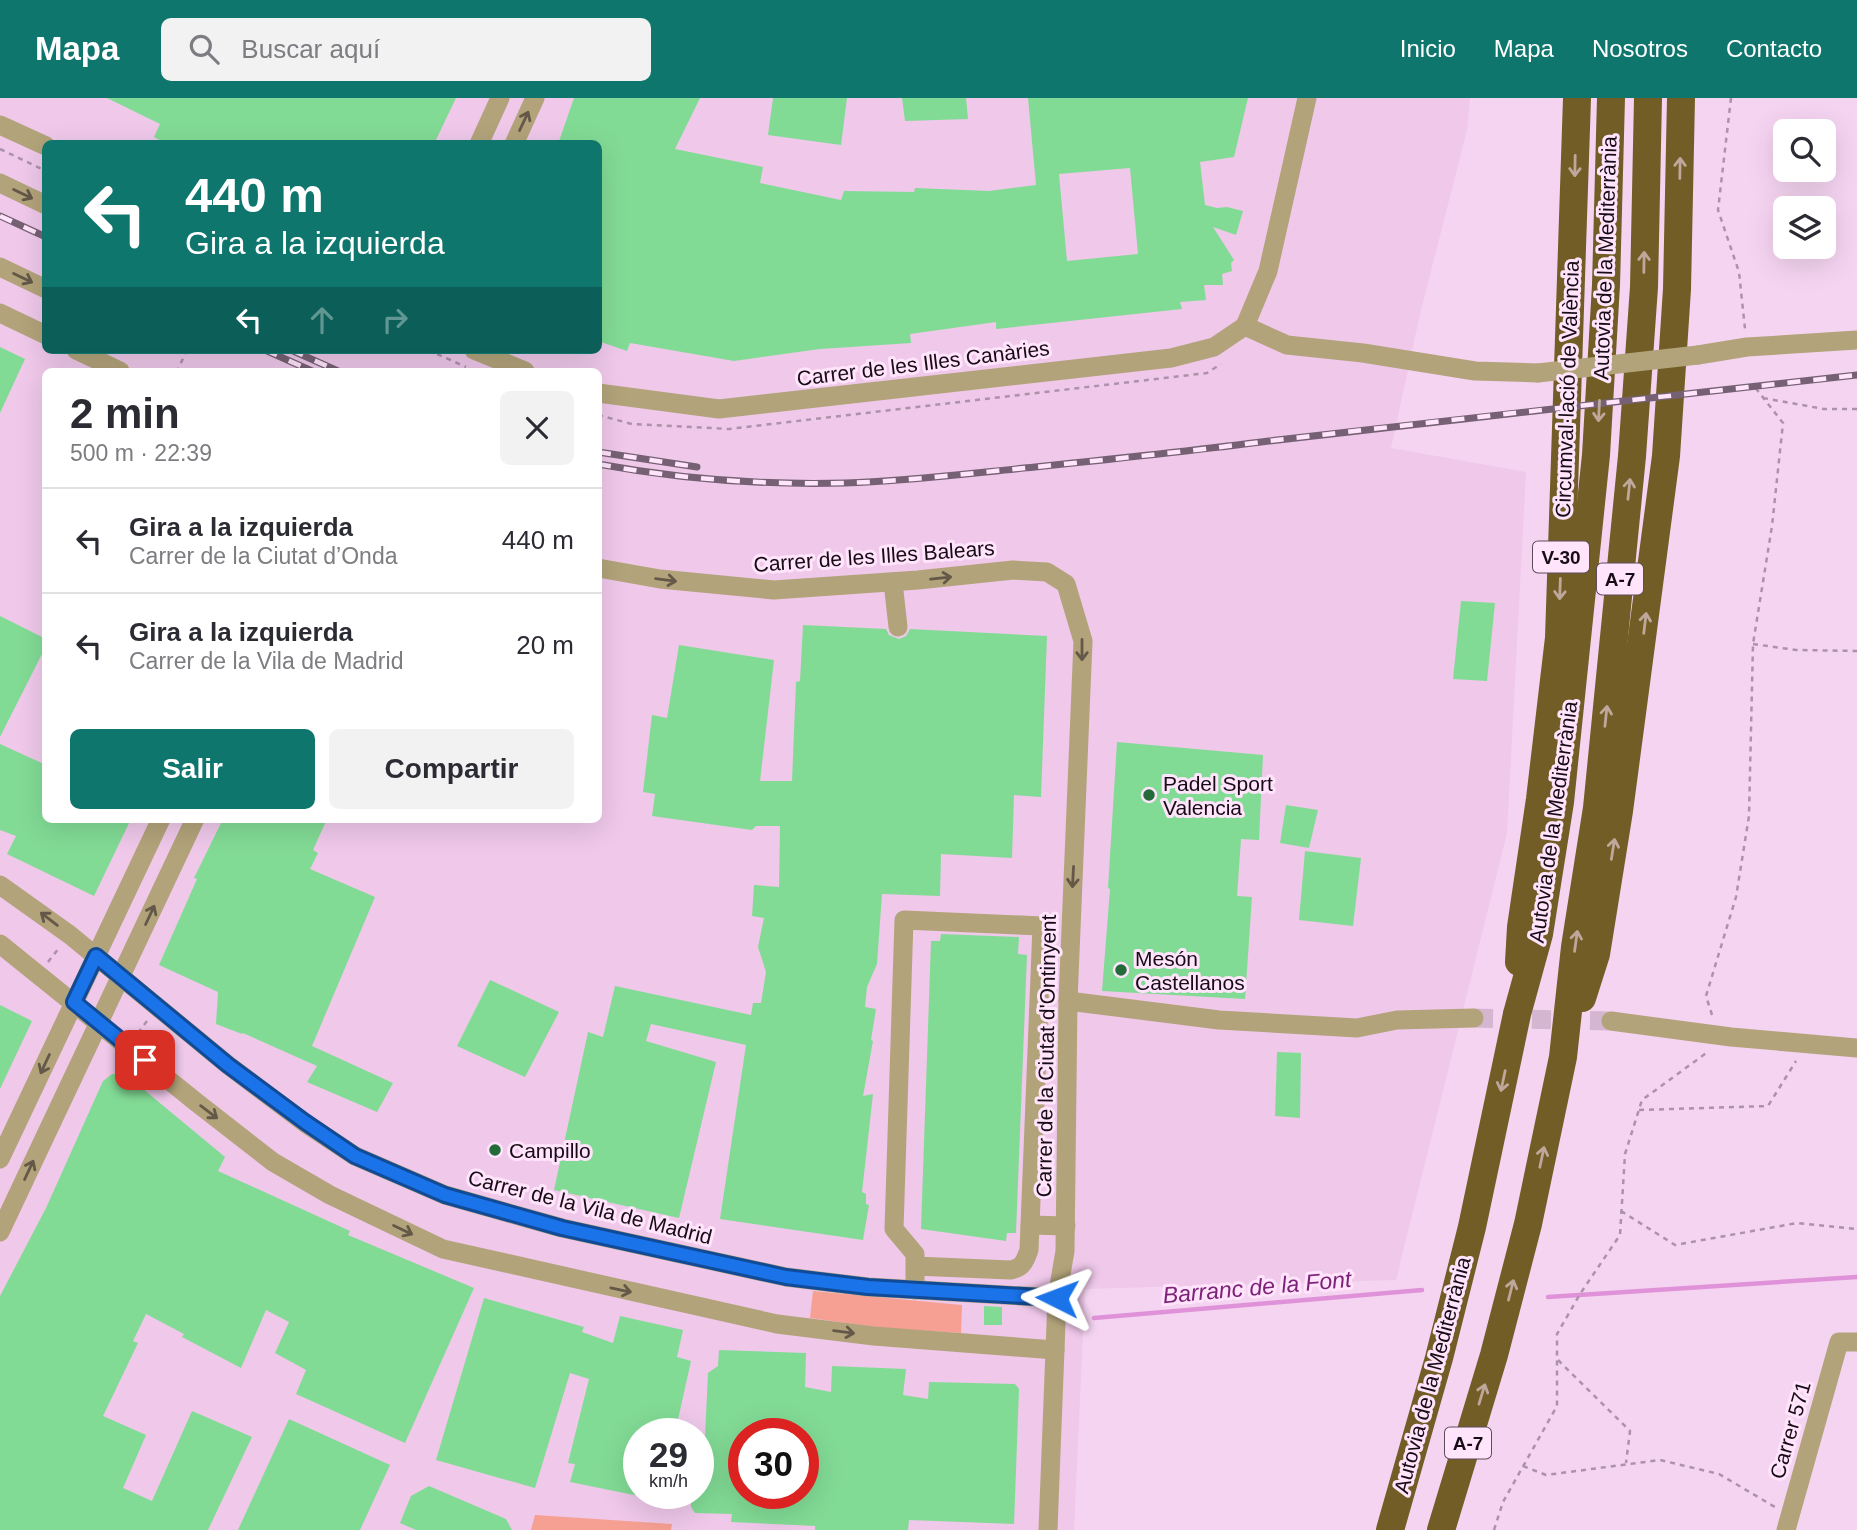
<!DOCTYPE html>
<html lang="es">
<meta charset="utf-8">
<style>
body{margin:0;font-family:Arial,sans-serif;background:#f2f2f3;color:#2b2b33;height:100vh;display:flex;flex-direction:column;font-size:26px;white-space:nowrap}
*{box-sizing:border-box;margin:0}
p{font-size:23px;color:#7c7c81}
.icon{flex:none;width:38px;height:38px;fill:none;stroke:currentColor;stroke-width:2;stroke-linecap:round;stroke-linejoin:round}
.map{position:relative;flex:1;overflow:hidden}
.panel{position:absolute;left:42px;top:270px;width:560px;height:455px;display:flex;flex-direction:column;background:#fff;border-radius:10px;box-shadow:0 7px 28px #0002}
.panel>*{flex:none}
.top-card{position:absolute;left:42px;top:42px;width:560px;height:214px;border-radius:10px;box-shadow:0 7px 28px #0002;background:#0f766e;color:#fff;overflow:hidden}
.tools{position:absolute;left:1773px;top:21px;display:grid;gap:14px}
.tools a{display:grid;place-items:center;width:63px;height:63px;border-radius:10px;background:#fff;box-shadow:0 7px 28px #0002;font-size:35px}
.speed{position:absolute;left:623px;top:1320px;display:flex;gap:14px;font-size:35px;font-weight:700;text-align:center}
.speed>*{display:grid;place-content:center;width:91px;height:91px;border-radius:50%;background:#fff;box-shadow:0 7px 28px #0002;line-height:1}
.speed small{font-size:18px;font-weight:400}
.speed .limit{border:10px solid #d22;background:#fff;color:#111}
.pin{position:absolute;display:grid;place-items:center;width:60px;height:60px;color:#fff;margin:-30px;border-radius:14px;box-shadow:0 4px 10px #0006}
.me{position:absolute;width:77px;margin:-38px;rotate:273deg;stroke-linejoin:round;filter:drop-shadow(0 0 5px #0008)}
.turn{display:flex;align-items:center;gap:24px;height:147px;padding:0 28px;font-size:32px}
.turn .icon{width:91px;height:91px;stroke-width:2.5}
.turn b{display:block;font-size:49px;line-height:60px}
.lanes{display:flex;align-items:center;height:66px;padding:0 28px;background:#0003;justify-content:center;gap:35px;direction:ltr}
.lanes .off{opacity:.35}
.round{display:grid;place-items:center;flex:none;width:74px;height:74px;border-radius:10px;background:#f2f2f3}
.headline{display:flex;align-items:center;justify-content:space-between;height:119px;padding:0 28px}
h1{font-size:42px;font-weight:600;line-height:52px}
.button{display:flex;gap:14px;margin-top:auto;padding:14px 28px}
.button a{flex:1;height:80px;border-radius:10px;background:#0f766e;color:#fff;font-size:28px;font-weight:600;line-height:80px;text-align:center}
.button a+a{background:#f2f2f3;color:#2b2b33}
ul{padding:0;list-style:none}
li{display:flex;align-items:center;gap:21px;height:105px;padding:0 28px;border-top:2px solid #e1e1e2}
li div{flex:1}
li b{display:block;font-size:26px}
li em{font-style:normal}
header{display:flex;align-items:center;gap:42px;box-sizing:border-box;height:98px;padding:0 35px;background:#0f766e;color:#fff}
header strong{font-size:33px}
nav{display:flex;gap:38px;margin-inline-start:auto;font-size:24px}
.search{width:490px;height:63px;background:#f2f2f3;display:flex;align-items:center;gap:18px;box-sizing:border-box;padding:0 24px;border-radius:10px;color:#7c7c81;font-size:26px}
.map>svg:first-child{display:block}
.built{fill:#efc8ea;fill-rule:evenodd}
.green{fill:#f5a092}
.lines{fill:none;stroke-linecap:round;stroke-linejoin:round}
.stream{stroke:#e092d9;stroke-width:4.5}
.building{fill:#82db95;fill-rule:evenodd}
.minor-tunnel{stroke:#d4b6d0;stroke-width:19;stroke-dasharray:19 10;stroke-linecap:butt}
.path{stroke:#ac92a9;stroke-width:2.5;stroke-dasharray:5 5;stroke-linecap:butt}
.minor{stroke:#b2a37a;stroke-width:19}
.highway{stroke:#715d25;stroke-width:28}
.rail-casing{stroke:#766174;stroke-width:7}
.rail{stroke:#ffe4fb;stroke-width:4.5;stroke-dasharray:13;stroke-linecap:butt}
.minor-bridge{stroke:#b2a37a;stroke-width:19}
.oneway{stroke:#645848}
.oneway2{stroke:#bfa79b}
.route-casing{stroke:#114b97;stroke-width:18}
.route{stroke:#1a73e8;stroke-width:12}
.poi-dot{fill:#236b38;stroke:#ffe4fb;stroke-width:2.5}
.labels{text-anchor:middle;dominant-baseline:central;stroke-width:6;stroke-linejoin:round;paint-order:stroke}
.shield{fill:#ffe4fb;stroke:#5d4d5b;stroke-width:2}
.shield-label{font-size:19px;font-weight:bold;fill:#170c16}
.street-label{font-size:21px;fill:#170c16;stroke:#ffe4fb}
.poi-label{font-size:21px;fill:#170c16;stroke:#ffe4fb;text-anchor:start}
.water-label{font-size:23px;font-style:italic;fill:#7d2279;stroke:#ffe4fb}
</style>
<header>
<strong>Mapa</strong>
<div class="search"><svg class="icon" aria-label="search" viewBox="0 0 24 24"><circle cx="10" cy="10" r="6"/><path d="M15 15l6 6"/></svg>Buscar aquí</div>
<nav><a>Inicio</a><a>Mapa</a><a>Nosotros</a><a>Contacto</a></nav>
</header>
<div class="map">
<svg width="1857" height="1432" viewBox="0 0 1857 1432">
<rect width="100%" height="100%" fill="#f5d4f1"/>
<path class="built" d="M0,0H1470L1467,32L1420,216L1391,350L1526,374L1507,735L1396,1182L1085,1191L1074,1432H0ZM46,46H598V252H46ZM46,273H598V721H46ZM639,1335H698V1395H639ZM744,1335H803V1395H744Z"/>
<g class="green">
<path d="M813,1193L962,1207L961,1235L883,1230L810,1220Z"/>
<path d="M535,1417L672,1426L671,1432H531Z"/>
</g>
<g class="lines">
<g class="stream">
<path d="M1548,1199L1857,1179"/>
<path d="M1094,1220L1422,1192"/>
</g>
</g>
<g class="building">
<path d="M107,0H456L434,46H167L154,39L160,26Z"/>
<path d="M574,0H700L675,51L763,69L760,85L841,102L844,93L914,94L915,90L989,93L1036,87L1028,0H1248L1234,59L1200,64L1205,107L1217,110L1227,109L1243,113L1236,137L1213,129L1234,162L1231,165L1232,173L1222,176L1223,187H1204L1206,202L1180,204L1182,211L996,231V224L910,236L911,245L820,251L734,263L630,245L627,253L598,243V46H558ZM1130,70L1138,156L1067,163L1059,76Z"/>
<path d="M773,0H847L841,47L768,37Z"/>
<path d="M902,0H966L968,21L905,23Z"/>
<path d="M0,249L25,261L0,315Z"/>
<path d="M1461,503L1495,505L1487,583L1453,581Z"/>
<path d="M0,518L46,541V548L0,639Z"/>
<path d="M803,527L886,531L889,537L899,541L906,538L910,531L1047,538L1041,699L1014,697L1012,760L941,756L940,798L882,796L877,866L867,889L865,909L876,911L871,942L873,943L863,998L873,996L862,1094L866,1096V1106L869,1107L863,1142L720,1121L746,947L651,926L646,943L716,964L679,1120L554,1092L588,934L603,939L615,888L751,917L753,905H761L766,874L758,849L764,820L752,818L754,787L779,789L780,728H756L752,732L652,718L655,696L643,694L652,617L667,620L679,547L774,562L760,683H792L796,584L800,583Z"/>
<path d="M1117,644L1263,657L1259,742L1241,741L1237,798L1252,799L1245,901L1102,893L1110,791L1108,790Z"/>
<path d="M0,646L46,667V721H131L94,798L7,756L16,738L0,732Z"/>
<path d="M1286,707L1318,712L1309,750L1280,745Z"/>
<path d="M223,721H327L313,752L318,755L310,771L375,799L312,948L393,985L377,1014L307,984L317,968L243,935L242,936L216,926L218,894L159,867L197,781L194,780Z"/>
<path d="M1305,753L1361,760L1353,828L1299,822Z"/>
<path d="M941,836L1019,839L1018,856L1027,857L1016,1135H1007L1006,1143L921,1131L931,843H940Z"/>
<path d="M490,882L559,914L525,979L457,948Z"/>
<path d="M0,907L32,923L0,991Z"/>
<path d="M1277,954L1301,955L1300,1020L1275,1018Z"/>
<path d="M112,976H125L225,1059L218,1073L350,1133L348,1137L474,1190L405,1345L296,1296L306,1272L275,1255L289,1224L266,1212L241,1270L182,1239L184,1236L146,1216L133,1243L138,1245L103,1318L146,1337L123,1390L152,1403L192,1313L252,1339L208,1432H0V1198L46,1110L103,983Z"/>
<path d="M484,1200L584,1229L582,1234L613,1245L620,1218L683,1232L677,1259L691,1263L675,1335H639V1398L570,1384L575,1366L568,1365L589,1281L570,1275L535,1390L436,1362Z"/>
<path d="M984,1208L1002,1209V1227H984Z"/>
<path d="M719,1252L806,1255L805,1289L831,1294L832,1268L906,1271L903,1297L928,1301L929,1284L1015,1286L1019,1291L1014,1426L909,1422L908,1432H815V1428L731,1424L732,1416L695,1415L691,1409V1395H698V1346L700,1338H705L708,1275L718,1268ZM744,1335H803V1395H744Z"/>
<path d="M289,1321L390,1367L360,1432H238Z"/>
<path d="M429,1388L506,1421L512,1432H416L400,1425L411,1398Z"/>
</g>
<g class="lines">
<path class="minor-tunnel" d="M1474,920L1611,923"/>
<g class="path">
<path d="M1731,0L1718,112L1739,174L1745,231"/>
<path d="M0,51L46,73"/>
<path d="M428,252L466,269"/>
<path d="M181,273L178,271L187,252"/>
<path d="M1763,300L1824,311H1857"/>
<path d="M598,317L632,326L729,331L1207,275L1221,266"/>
<path d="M1753,546L1796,552L1857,553"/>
<path d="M48,864L59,850"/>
<path d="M1712,917L1706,898L1736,799L1749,718L1753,546L1772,428L1783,325L1754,288"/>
<path d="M138,935L147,923"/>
<path d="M1639,1012L1768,1008L1796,963"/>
<path d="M1621,1113L1675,1147L1797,1125L1857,1131"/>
<path d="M1558,1262L1630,1333L1626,1365"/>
<path d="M1523,1368L1546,1377L1660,1362L1719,1376L1775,1409"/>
<path d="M1494,1432L1503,1404L1557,1308V1236L1580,1196L1620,1137L1625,1056L1642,1002L1709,953"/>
</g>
<g class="minor">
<path d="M0,27L46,48"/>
<path d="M479,46L500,0"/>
<path d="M514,46L535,0"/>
<path d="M0,85L46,107"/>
<path d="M0,169L46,191"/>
<path d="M0,215L46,237"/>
<path d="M1245,228L1287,247L1363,255L1475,273L1538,275"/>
<path d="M1245,228L1268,173L1307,0"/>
<path d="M76,252L120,273"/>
<path d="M474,252L525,273"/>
<path d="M1698,257L1747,249L1857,242"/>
<path d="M598,295L719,311L1171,260L1214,249L1245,228"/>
<path d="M598,470L660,481L774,492L918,482L1013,472L1047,474L1066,486L1083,543L1068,903L1065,1153L1057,1200L1048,1432"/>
<path d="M893,484L898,529"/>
<path d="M0,787L70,837L228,967L305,1025L355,1058L445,1097L562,1130L786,1179L868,1189L1057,1200"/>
<path d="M0,846L196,1004L273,1064L330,1097L443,1151L777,1226L874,1238L1055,1252"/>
<path d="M1068,903L1219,922L1357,930L1397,922L1474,920"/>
<path d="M1611,923L1731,939L1857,950"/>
<path d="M0,1061L161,721"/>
<path d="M1030,1127L1066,1128"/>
<path d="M0,1134L195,721"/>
<path d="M915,1192V1156L894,1131L904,822L1042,828L1029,1152C1025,1163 1023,1170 1010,1172L915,1168"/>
<path d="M1786,1432L1839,1244H1857"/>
</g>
<g class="highway">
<path d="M1519,864L1521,829L1540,701L1559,540L1577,0"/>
<path d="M1582,900L1596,856L1619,713L1666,358L1677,191L1681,0"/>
<path d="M1390,1432L1439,1260L1472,1129L1517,916L1539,836L1560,704L1596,357L1606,187L1611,0"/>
<path d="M1441,1432L1494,1257L1528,1126L1563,959L1575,849L1597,710L1632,358L1644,189L1648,0"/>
</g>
<defs>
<g id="rail">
<path d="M0,118L46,139"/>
<path d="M265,252L312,273"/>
<path d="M291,252L338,273"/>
<path d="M598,354L697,369"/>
<path d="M598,366C679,381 763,387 845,385C909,383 972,375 1035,369C1113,361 1191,353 1269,343C1465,320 1661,299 1857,277"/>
</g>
</defs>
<use href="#rail" class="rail-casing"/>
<use href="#rail" class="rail"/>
<path class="minor-bridge" d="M1538,275L1698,257"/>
</g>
<defs><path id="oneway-shaft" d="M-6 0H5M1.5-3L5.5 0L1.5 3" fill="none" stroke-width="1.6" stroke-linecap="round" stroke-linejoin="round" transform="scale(1.75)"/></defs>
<g class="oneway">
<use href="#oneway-shaft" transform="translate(524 23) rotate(-65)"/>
<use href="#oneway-shaft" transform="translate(23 96) rotate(26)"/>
<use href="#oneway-shaft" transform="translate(23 180) rotate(26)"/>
<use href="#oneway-shaft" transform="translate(941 480) rotate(-6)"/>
<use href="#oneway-shaft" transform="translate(666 482) rotate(7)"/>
<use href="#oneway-shaft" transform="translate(1082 552) rotate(90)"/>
<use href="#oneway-shaft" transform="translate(1073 779) rotate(93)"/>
<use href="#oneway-shaft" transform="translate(150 817) rotate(-65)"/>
<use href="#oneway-shaft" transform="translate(49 821) rotate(-143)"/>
<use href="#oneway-shaft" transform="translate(45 966) rotate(115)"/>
<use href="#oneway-shaft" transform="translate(209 1014) rotate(37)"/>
<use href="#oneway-shaft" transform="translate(29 1072) rotate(-65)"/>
<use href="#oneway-shaft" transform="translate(403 1132) rotate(26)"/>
<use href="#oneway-shaft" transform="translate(621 1192) rotate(12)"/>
<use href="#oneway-shaft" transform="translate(844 1234) rotate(7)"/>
</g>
<g class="oneway2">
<use href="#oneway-shaft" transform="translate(1575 68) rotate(91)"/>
<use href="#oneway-shaft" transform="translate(1680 70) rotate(-89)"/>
<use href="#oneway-shaft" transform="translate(1644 164) rotate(-89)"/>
<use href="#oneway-shaft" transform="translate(1599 313) rotate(93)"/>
<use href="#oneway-shaft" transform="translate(1629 391) rotate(-84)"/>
<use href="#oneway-shaft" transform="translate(1560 491) rotate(92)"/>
<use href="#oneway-shaft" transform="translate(1645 525) rotate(-83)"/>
<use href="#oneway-shaft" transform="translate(1606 618) rotate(-84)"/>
<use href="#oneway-shaft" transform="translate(1613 751) rotate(-81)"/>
<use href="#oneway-shaft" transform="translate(1576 843) rotate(-82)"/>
<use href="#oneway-shaft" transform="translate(1503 983) rotate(102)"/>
<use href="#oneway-shaft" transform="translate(1542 1059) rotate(-78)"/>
<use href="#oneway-shaft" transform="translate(1511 1192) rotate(-76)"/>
<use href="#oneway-shaft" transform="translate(1482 1296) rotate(-73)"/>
</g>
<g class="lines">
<defs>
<path id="route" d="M145,962L74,904L96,858L228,967L305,1024L355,1058L445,1097L562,1130L786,1179L868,1189L1057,1200"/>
</defs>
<use href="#route" class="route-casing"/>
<use href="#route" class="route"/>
</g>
<g class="poi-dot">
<circle cx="1149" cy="697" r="7"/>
<circle cx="1121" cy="872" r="7"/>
<circle cx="495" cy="1052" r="7"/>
</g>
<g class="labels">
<g class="shield">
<rect x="1533" y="443.5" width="56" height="31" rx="5"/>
<rect x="1597" y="465.5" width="46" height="31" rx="5"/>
<rect x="1445" y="1329.5" width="46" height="31" rx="5"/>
</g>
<g class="shield-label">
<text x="1561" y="459">V-30</text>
<text x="1620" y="481">A-7</text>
<text x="1468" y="1345">A-7</text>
</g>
<g class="street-label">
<text transform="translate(1605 160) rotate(-88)">Autovia de la Mediterrània</text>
<text transform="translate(923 265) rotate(-7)">Carrer de les Illes Canàries</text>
<text transform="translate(1567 291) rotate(-88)">Circumval·lació de València</text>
<text transform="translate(874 458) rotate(-4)">Carrer de les Illes Balears</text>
<text transform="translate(1553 724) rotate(-82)">Autovia de la Mediterrània</text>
<text transform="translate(1046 958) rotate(-89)">Carrer de la Ciutat d'Ontinyent</text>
<text transform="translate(590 1109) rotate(14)">Carrer de la Vila de Madrid</text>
<text transform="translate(1432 1277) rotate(-75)">Autovia de la Mediterrània</text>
<text transform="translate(1790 1332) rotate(-74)">Carrer 571</text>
</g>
<g class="poi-label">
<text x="1163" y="685">Padel Sport<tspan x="1163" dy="24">Valencia</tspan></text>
<text x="1135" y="860">Mesón<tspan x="1135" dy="24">Castellanos</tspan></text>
<text x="509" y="1052">Campillo</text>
</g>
<g class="water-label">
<text transform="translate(1257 1189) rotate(-5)">Barranc de la Font</text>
</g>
</g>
</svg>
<div class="tools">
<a><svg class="icon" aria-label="search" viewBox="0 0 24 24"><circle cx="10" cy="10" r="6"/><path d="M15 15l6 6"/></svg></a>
<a><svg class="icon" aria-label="layers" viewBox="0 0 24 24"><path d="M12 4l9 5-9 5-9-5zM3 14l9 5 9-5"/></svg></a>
</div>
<div class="speed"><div>29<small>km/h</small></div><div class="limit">30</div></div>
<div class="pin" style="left:145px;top:962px;background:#d93025"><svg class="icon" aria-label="arrive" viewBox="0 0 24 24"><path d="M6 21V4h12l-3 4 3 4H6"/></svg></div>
<svg class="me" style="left:1057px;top:1200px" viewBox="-20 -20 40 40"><path d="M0-17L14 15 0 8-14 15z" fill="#1a73e8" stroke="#fff" stroke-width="4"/></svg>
<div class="top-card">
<div class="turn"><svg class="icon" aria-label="left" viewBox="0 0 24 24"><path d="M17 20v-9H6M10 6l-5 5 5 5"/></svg><div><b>440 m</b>Gira a la izquierda</div></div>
<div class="lanes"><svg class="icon" aria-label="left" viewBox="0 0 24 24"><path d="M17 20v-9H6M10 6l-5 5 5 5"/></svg><svg class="icon off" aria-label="ahead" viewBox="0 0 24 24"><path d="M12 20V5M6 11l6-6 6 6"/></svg><svg class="icon off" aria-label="right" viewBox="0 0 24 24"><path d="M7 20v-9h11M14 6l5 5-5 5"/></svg></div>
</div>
<section class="panel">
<div class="headline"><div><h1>2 min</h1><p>500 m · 22:39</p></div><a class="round"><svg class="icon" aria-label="close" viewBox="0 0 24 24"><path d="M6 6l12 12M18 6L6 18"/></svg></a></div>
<ul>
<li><svg class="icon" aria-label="left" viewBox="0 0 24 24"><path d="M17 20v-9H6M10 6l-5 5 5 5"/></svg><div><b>Gira a la izquierda</b><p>Carrer de la Ciutat d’Onda</p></div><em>440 m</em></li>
<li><svg class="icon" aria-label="left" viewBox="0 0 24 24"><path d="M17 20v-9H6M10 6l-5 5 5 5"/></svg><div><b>Gira a la izquierda</b><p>Carrer de la Vila de Madrid</p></div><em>20 m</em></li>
</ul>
<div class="button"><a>Salir</a><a>Compartir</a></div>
</section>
</div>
